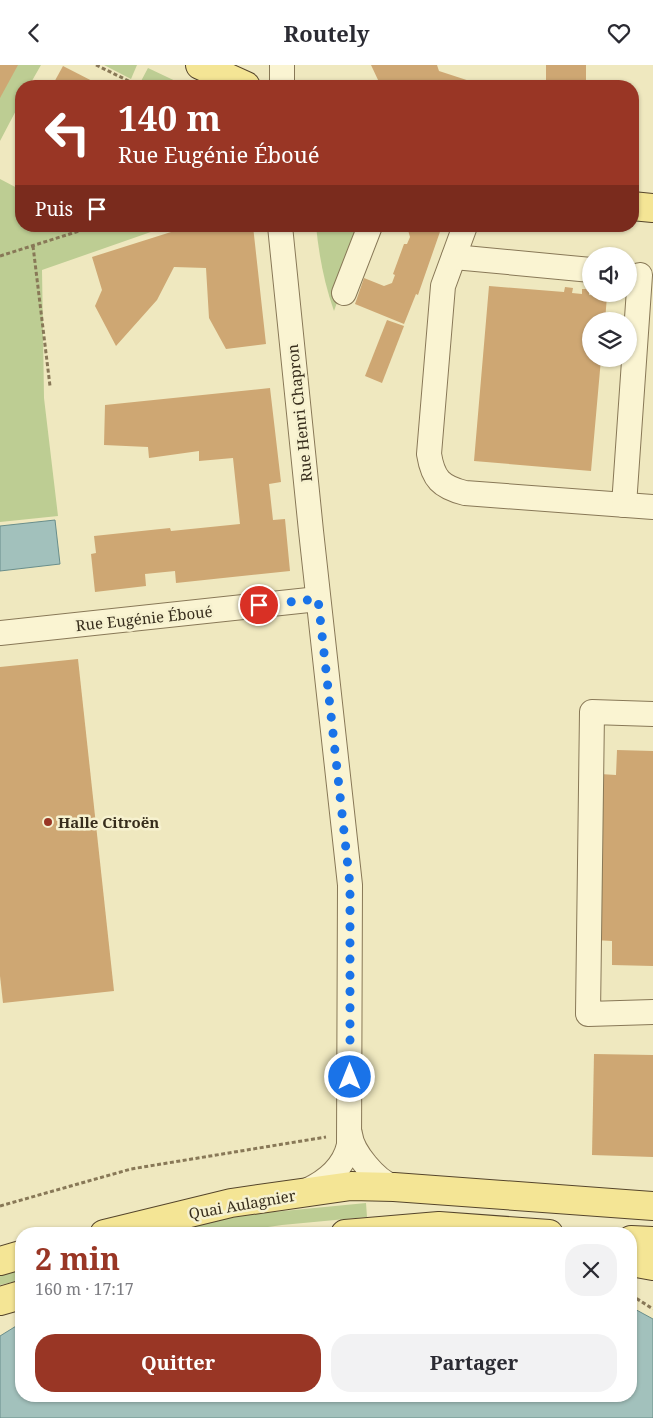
<!DOCTYPE html>
<html lang="fr">
<meta charset="utf-8">
<style>
body{margin:0;font-family:"Noto Serif",serif;background:#f2f2f3;color:#2b2b33;height:100vh;display:flex;flex-direction:column;font-size:19px;white-space:nowrap}
*{box-sizing:border-box;margin:0}
p{font-size:16px;color:#7c7c81}
.icon{flex:none;width:28px;height:28px;fill:none;stroke:currentColor;stroke-width:2;stroke-linecap:round;stroke-linejoin:round}
.map{position:relative;flex:1;overflow:hidden}
.sheet{position:absolute;left:15px;top:1162px;width:622px;height:175px;display:flex;flex-direction:column;background:#fff;border-radius:20px;box-shadow:0 1px 4px #0004}
.sheet>*{flex:none}
.banner{position:absolute;left:15px;top:15px;width:624px;height:152px;border-radius:20px;box-shadow:0 1px 4px #0004;background:#993625;color:#fff;overflow:hidden}
.tools{position:absolute;left:582px;top:182px;display:grid;gap:10px}
.tools a{display:grid;place-items:center;width:55px;height:55px;border-radius:50%;background:#fff;box-shadow:0 1px 4px #0004;font-size:25px}
.pin{position:absolute;display:grid;place-items:center;width:42px;height:42px;color:#fff;margin:-21px;border:2px solid #fff;border-radius:50%;box-shadow:0 1px 5px #0007}
.me{position:absolute;width:55px;margin:-28px;rotate:0deg;stroke-linejoin:round;filter:drop-shadow(0 0 4px #0008)}
.turn{display:flex;align-items:center;gap:18px;height:105px;padding:0 20px;font-size:22px}
.turn .icon{width:65px;height:65px;stroke-width:2.5}
.turn b{display:block;font-size:35px;line-height:42px}
.then{display:flex;align-items:center;height:48px;padding:0 20px;background:#0003;gap:10px;font-size:19px}
.round{display:grid;place-items:center;flex:none;width:52px;height:52px;border-radius:20px;background:#f2f2f3}
.headline{display:flex;align-items:center;justify-content:space-between;height:85px;padding:0 20px}
h1{font-size:30px;font-weight:700;line-height:38px;color:#993625}
.button{display:flex;gap:10px;margin-top:auto;padding:10px 20px}
.button a{flex:1;height:58px;border-radius:20px;background:#993625;color:#fff;font-size:20px;font-weight:700;line-height:58px;text-align:center}
.button a+a{background:#f2f2f3;color:#2b2b33}
header{display:flex;justify-content:space-between;align-items:center;height:65px;padding:0 20px;background:#fff;font-size:22px;font-weight:700}
.map>svg:first-child{display:block}
.green{fill:#bdcd93}
.water{fill:#a2c1bc;stroke:#698e8b}
.building{fill:#cea773}
.lines{fill:none;stroke-linecap:round;stroke-linejoin:round}
.minor-casing{stroke:#887857;stroke-width:26}
.major-casing{stroke:#55452b;stroke-width:30}
.path{stroke:#887857;stroke-width:3;stroke-dasharray:4 2.5;stroke-linecap:butt}
.minor{stroke:#faf4d2;stroke-width:24}
.major{stroke:#f4e595;stroke-width:28}
.route{stroke:#1a73e8;stroke-width:9;stroke-dasharray:0 16.2}
.poi-dot{fill:#993625;stroke:#f6f1cf;stroke-width:2}
.labels{text-anchor:middle;dominant-baseline:central;stroke-width:5;stroke-linejoin:round;paint-order:stroke}
.street-label{font-size:15px;fill:#372d1c;stroke:#f6f1cf}
.poi-label{font-size:15px;font-weight:bold;fill:#372d1c;stroke:#f6f1cf;text-anchor:start}
</style>
<header><svg class="icon" aria-label="back" viewBox="0 0 24 24"><path d="M15 5l-7 7 7 7"/></svg>Routely<svg class="icon" aria-label="heart" viewBox="0 0 24 24"><path d="M12 20l-8-8c-3-5 5-10 8-4 3-6 11-1 8 4z"/></svg></header>
<div class="map">
<svg width="653" height="1353" viewBox="0 0 653 1353">
<rect width="100%" height="100%" fill="#efe8bf"/>
<g class="green">
<path d="M0,0H41L29,21H21V36L0,76Z"/>
<path d="M104,0H137L131,14Z"/>
<path d="M148,3L186,21H147L140,18Z"/>
<path d="M0,114L21,125V161H168L42,205L44,333L58,451L0,457Z"/>
<path d="M316,161H364L334,246C324,218 319,190 316,161Z"/>
<path d="M366,1138L367,1152L282,1160L217,1169H150L228,1153L263,1148Z"/>
<path d="M21,1203V1215L0,1220V1209Z"/>
</g>
<g class="water">
<path d="M55,455L60,499L0,506V461Z"/>
<path d="M631,1242L653,1254V1353H0V1271L21,1258V1331H631Z"/>
</g>
<g class="building">
<path d="M0,0H18L0,33Z"/>
<path d="M371,0H437L439,6L485,21H386L379,17Z"/>
<rect x="546" y="0" width="40" height="21"/>
<path d="M63,1L102,21H52Z"/>
<path d="M190,161H253L266,279L226,284L209,253L206,203L174,202L157,235L116,281L95,241L102,225L92,192Z"/>
<path d="M398,161H442L418,230L416,229L404,259L355,239L364,213L384,221L392,218L395,210L393,209L404,179H407L410,172L408,165Z"/>
<path d="M489,221L564,227L565,222L573,223L572,228L582,229V224H589V230L607,231L605,256H591V294H601L591,406L474,396Z"/>
<path d="M387,255L404,261L382,318L365,311Z"/>
<path d="M270,323L281,417L269,419L273,455L285,454L290,506L176,518L175,506L145,509L146,521L95,527L91,489L96,488L94,471L170,463L171,466L240,459L233,393L199,396V386L149,393L148,382L104,380L105,340Z"/>
<path d="M78,594L114,926L3,938L0,911V602Z"/>
<path d="M617,685L653,686V901L612,900V876L595,875L600,709L616,710Z"/>
<path d="M594,989L653,990V1092L592,1090Z"/>
</g>
<g class="lines">
<defs>
<g id="minor">
<path d="M282,0V21"/>
<path d="M280,161L311,466L350,820L349,1080C344,1102 326,1117 306,1126"/>
<path d="M465,161L443,221L429,389C433,414 441,422 465,428L653,442"/>
<path d="M454,192L591,205"/>
<path d="M344,228L370,161"/>
<path d="M624,440L640,210"/>
<path d="M0,568L318,534"/>
<path d="M653,649L592,647L588,949L653,947"/>
<path d="M350,1069C352,1087 376,1116 394,1122"/>
</g>
<g id="major">
<path d="M200,0L246,21"/>
<path d="M632,141L653,143"/>
<path d="M104,1169L231,1138L351,1121L394,1122L653,1141"/>
<path d="M345,1169L439,1161L549,1169"/>
<path d="M631,1175L653,1176"/>
<path d="M0,1196L21,1190"/>
<path d="M631,1197L653,1201"/>
<path d="M0,1236L21,1230"/>
</g>
</defs>
<use href="#minor" class="minor-casing"/>
<use href="#major" class="major-casing"/>
<g class="path">
<path d="M96,0L139,21"/>
<path d="M33,181L50,321"/>
<path d="M0,191L95,161"/>
<path d="M0,1141L131,1104L326,1072"/>
<path d="M631,1230L653,1244"/>
</g>
<use href="#minor" class="minor"/>
<use href="#major" class="major"/>
</g>
<g class="lines">
<path class="route" d="M259,540L318,534L350,820V1012"/>
</g>
<circle class="poi-dot" cx="48" cy="757" r="5"/>
<g class="labels">
<g class="street-label">
<text transform="translate(299 348) rotate(-96)">Rue Henri Chapron</text>
<text transform="translate(144 553) rotate(-6)">Rue Eugénie Éboué</text>
<text transform="translate(242 1139) rotate(-10)">Quai Aulagnier</text>
</g>
<g class="poi-label">
<text x="58" y="757">Halle Citroën</text>
</g>
</g>
</svg>
<div class="tools">
<a><svg class="icon" aria-label="sound" viewBox="0 0 24 24"><path d="M4 9h4l5-4v14l-5-4H4zM17 9q2 3 0 6"/></svg></a>
<a><svg class="icon" aria-label="layers" viewBox="0 0 24 24"><path d="M12 4l9 5-9 5-9-5zM3 14l9 5 9-5"/></svg></a>
</div>
<div class="pin" style="left:259px;top:540px;background:#d93025"><svg class="icon" aria-label="arrive" viewBox="0 0 24 24"><path d="M6 21V4h12l-3 4 3 4H6"/></svg></div>
<svg class="me" style="left:350px;top:1012px" viewBox="-20 -20 40 40"><circle r="17" fill="#1a73e8" stroke="#fff" stroke-width="3"/><path d="M0-11L8 9 0 5-8 9z" fill="#fff"/></svg>
<div class="banner">
<div class="turn"><svg class="icon" aria-label="left" viewBox="0 0 24 24"><path d="M17 20v-9H6M10 6l-5 5 5 5"/></svg><div><b>140 m</b>Rue Eugénie Éboué</div></div>
<div class="then">Puis<svg class="icon" aria-label="arrive" viewBox="0 0 24 24"><path d="M6 21V4h12l-3 4 3 4H6"/></svg></div>
</div>
<section class="sheet">
<div class="headline"><div><h1>2 min</h1><p>160 m · 17:17</p></div><a class="round"><svg class="icon" aria-label="close" viewBox="0 0 24 24"><path d="M6 6l12 12M18 6L6 18"/></svg></a></div>
<div class="button"><a>Quitter</a><a>Partager</a></div>
</section>
</div>
